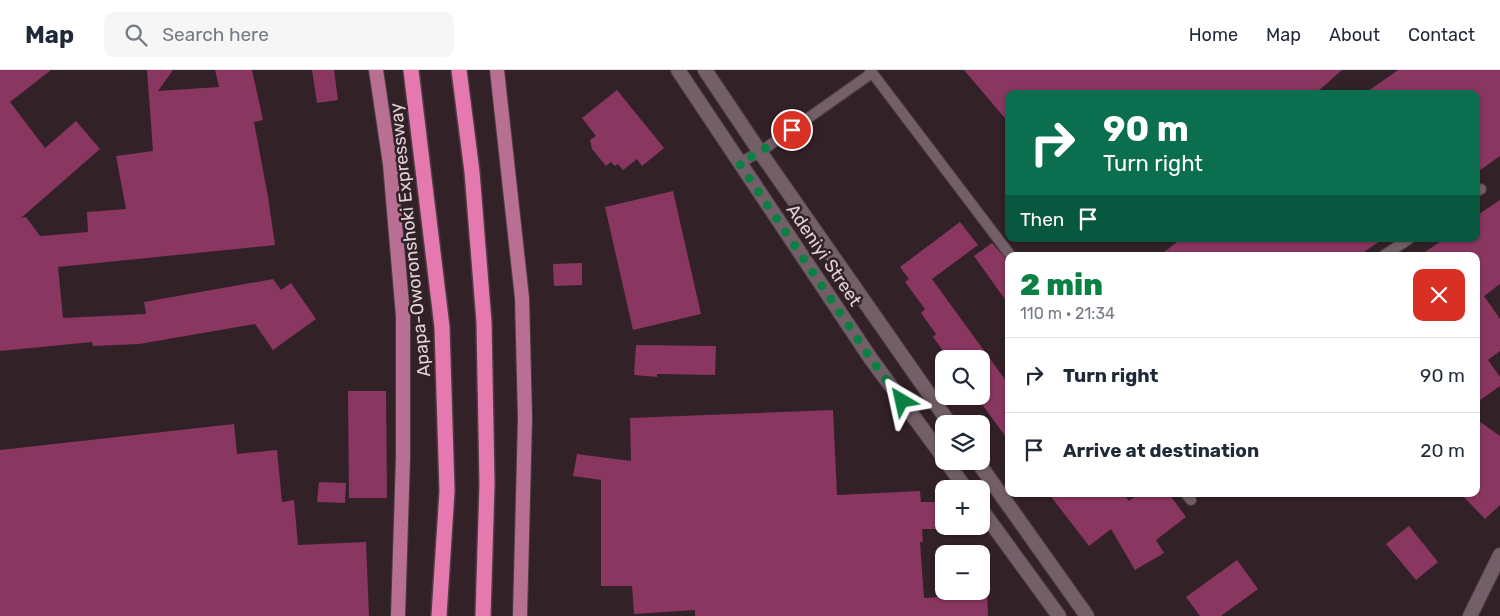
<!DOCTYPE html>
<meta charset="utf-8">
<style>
body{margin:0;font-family:Rubik,sans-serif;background:#f6f6f7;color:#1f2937;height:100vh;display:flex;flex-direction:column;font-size:19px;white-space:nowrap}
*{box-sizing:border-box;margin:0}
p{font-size:16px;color:#747a83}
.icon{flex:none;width:28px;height:28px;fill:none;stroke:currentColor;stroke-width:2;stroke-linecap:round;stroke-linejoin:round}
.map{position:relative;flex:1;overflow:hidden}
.drawer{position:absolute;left:1005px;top:182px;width:475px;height:245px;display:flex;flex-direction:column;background:#fff;border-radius:10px;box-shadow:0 1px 4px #0004}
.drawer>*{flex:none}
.banner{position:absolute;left:1005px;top:20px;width:475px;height:152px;border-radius:10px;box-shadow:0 1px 4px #0004;background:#0b6e4f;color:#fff;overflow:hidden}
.controls{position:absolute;left:935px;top:280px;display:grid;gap:10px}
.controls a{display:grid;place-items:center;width:55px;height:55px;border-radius:10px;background:#fff;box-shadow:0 1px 4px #0004;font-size:25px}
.pin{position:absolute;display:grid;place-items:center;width:42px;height:42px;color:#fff;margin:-21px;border:2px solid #fff;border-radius:50%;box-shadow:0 1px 5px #0007}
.me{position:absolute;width:55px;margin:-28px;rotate:324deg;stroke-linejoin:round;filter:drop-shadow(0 0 4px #0008)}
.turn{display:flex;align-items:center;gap:18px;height:105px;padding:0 15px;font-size:22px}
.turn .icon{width:65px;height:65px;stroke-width:2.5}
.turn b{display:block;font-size:35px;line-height:42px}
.then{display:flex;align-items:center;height:48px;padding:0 15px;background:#0003;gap:10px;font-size:19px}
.round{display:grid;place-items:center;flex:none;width:52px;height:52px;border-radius:10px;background:#f6f6f7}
.summary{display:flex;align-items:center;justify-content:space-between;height:85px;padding:0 15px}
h1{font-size:30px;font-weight:800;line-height:38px;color:#0b8043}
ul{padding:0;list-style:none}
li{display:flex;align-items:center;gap:15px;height:75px;padding:0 15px;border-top:1px solid #e0e1e3}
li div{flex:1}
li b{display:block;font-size:19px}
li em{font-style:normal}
header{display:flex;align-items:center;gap:30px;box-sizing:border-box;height:70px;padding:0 25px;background:#fff;border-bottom:1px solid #e0e1e3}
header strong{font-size:24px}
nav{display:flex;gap:28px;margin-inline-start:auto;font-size:18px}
.search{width:350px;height:45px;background:#f6f6f7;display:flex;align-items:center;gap:12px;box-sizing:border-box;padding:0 18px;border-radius:10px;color:#747a83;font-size:19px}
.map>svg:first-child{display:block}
.building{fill:#893660}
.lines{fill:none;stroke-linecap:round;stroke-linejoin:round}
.service-casing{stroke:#4d3e45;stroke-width:12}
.minor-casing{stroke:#4d3e45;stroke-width:16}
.tertiary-casing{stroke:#4d3e45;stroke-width:16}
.primary-casing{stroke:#4d3e45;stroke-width:16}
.motorway-casing{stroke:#4d3e45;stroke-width:18}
.service{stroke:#745f68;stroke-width:10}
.minor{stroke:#745f68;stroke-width:14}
.tertiary{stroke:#745f68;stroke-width:14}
.primary{stroke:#b86f91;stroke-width:14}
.motorway{stroke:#e579ad;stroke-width:15}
.route{stroke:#0b8043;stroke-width:9;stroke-dasharray:0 16.2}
.labels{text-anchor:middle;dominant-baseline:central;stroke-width:5;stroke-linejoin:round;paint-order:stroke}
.street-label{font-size:18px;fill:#e0d3d8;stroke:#332128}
</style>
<header>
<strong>Map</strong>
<div class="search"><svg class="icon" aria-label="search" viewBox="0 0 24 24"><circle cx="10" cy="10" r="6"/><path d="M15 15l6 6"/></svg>Search here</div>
<nav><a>Home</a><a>Map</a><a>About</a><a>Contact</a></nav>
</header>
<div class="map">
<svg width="1500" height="546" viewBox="0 0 1500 546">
<rect width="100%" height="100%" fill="#332128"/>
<g class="building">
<path d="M0,0H51L10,32L45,78L76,51L100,79L21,148L26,147L40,166L88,162L87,142L126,139L116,86L153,81L147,0H173L158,21L219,17L215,0H252L263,50L254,52L268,127L275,175L58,197L63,248L146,244L144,232L273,209L281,220L291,213L316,249L273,280L255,254L139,274L93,276L92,272L0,281Z"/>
<path d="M312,0H334L338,30L317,33Z"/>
<path d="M964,0H1342L1315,24H1009V53Z"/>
<path d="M1398,0H1500V86L1476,103V24H1364Z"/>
<path d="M617,20L664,78L642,96L637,89L623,100L618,94L615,96L611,92L606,96L592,79L590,70L596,66L582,48Z"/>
<path d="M673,121L701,244L633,260L605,137Z"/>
<path d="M1500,130V214L1484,226L1500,249V281L1488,290L1500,307V316L1476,333V186H1419L1444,169H1476V146Z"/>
<path d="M960,152L978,175L932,209L1009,315V371L981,333V289H949L933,267L936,264L921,243L925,239L905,212L909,209L900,197Z"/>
<path d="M1181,169H1383L1358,186H1159Z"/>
<path d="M992,173L1009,192V235L974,186Z"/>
<path d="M582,193V215L554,216L553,194Z"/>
<path d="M636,275L716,276L715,305L657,304V307L634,305Z"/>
<path d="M348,321H386L387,428H349Z"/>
<path d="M833,340L837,425L920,421L921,432H937L938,459H922L923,472H920L924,528L987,524L988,546H695V540L634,544L632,516H601V410L573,406L577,384L631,391L630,348Z"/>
<path d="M1476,349L1500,366V435L1485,449L1461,424H1476Z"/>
<path d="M234,354L237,384L277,380L282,432L294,430L298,475L366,472L369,546H0V380Z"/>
<path d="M319,412L346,413L345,433L317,432Z"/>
<path d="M1049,424H1124L1129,431L1139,424H1169L1186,447L1156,470L1164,483L1135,500L1111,459L1089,476Z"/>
<path d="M1409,456L1438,492L1416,510L1386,474Z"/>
<path d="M1237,490L1258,519L1221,546H1200L1186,527Z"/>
</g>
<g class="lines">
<defs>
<g id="service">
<path d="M870,0L1011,186"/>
<path d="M739,93L760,82L872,3"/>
<path d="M1476,122L1481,119"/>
<path d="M1383,186L1409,169"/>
<path d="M1186,424L1191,430"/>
</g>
<path id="minor" d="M1470,546L1500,485"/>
<g id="tertiary">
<path d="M678,0L871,289L944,388"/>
<path d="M705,0L760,82L950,354"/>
<path d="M946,391L966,419"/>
<path d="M977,391L1087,546"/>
<path d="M981,439L1059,546"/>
</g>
<g id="primary">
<path d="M376,0L390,94L403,246V388L398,546"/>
<path d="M497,0L522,228L525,348L520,546"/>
</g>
<g id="motorway">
<path d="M411,0L442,257L447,421L439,546"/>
<path d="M459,0L472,102L484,252L487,414L483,546"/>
</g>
</defs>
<use href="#service" class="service-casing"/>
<use href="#minor" class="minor-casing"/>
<use href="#tertiary" class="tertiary-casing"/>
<use href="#primary" class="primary-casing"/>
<use href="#motorway" class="motorway-casing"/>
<use href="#service" class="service"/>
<use href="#minor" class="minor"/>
<use href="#tertiary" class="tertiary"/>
<use href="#primary" class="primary"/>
<use href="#motorway" class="motorway"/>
</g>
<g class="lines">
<path class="route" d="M792,60L760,82L739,93L871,289L902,331"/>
</g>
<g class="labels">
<g class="street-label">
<text transform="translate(410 170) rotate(-96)">Apapa-Oworonshoki Expressway</text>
<text transform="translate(824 185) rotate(56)">Adeniyi Street</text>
</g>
</g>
</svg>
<div class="controls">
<a><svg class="icon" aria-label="search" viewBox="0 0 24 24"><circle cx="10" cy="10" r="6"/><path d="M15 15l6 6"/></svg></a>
<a><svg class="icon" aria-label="layers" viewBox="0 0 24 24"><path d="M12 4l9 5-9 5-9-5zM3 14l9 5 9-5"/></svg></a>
<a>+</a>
<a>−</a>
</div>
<div class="pin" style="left:792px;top:60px;background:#d93025"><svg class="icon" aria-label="arrive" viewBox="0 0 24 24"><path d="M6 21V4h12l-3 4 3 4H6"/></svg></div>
<svg class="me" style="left:902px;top:331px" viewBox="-20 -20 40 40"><path d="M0-17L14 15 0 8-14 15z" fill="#0b8043" stroke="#fff" stroke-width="4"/></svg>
<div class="banner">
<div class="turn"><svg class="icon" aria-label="right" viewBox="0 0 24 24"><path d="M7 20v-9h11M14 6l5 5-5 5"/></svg><div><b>90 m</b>Turn right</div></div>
<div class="then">Then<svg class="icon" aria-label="arrive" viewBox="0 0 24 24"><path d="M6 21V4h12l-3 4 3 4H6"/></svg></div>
</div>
<section class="drawer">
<div class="summary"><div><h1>2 min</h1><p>110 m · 21:34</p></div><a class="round" style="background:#d93025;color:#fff"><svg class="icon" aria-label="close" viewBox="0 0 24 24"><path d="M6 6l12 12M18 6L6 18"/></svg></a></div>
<ul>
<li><svg class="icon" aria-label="right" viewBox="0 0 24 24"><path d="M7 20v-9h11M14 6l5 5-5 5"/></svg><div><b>Turn right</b></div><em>90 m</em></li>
<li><svg class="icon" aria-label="arrive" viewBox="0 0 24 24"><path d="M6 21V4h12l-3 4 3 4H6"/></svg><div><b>Arrive at destination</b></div><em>20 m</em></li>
</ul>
</section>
</div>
